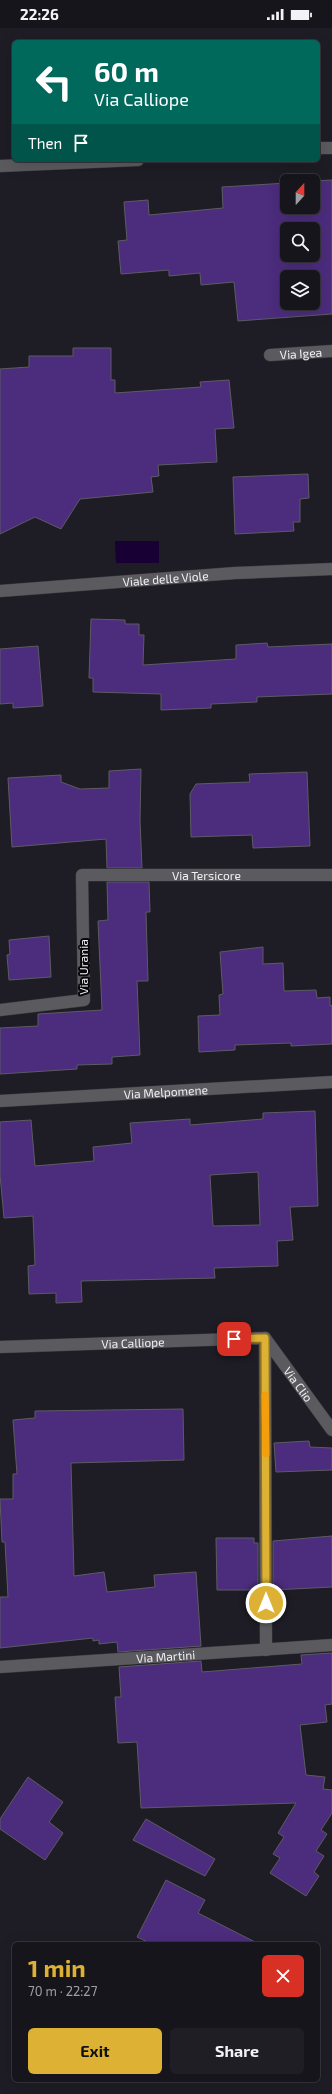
<!DOCTYPE html>
<meta charset="utf-8">
<style>
body{margin:0;font-family:"Exo 2",sans-serif;background:#1f1e24;color:#f1f3f6;height:100vh;display:flex;flex-direction:column;font-size:15px;white-space:nowrap}
*{box-sizing:border-box;margin:0}
p{font-size:13px;color:#9e9fa3}
.icon{flex:none;width:22px;height:22px;fill:none;stroke:currentColor;stroke-width:2;stroke-linecap:round;stroke-linejoin:round}
.map{position:relative;flex:1;overflow:hidden}
.drawer{position:absolute;left:12px;top:1914px;width:308px;height:140px;display:flex;flex-direction:column;background:#16151b;border-radius:6px;box-shadow:0 4px 16px #0002,0 0 0 1px #35343a}
.drawer>*{flex:none}
.top-card{position:absolute;left:12px;top:12px;width:308px;height:122px;border-radius:6px;box-shadow:0 4px 16px #0002,0 0 0 1px #35343a;background:#00695c;color:#fff;overflow:hidden}
.needle{width:26px;rotate:21deg}
.buttons{position:absolute;left:280px;top:146px;display:grid;gap:8px}
.buttons a{display:grid;place-items:center;width:40px;height:40px;border-radius:6px;background:#16151b;box-shadow:0 4px 16px #0002,0 0 0 1px #35343a;font-size:20px}
.pin{position:absolute;display:grid;place-items:center;width:34px;height:34px;color:#fff;margin:-17px;border-radius:8px;box-shadow:0 2px 6px #0006}
.me{position:absolute;width:44px;margin:-22px;rotate:0deg;stroke-linejoin:round;filter:drop-shadow(0 0 3px #0008)}
.turn{display:flex;align-items:center;gap:14px;height:84px;padding:0 16px;font-size:18px}
.turn .icon{width:52px;height:52px;stroke-width:2.5}
.turn b{display:block;font-size:28px;line-height:34px}
.then{display:flex;align-items:center;height:38px;padding:0 16px;background:#0003;gap:8px;font-size:15px}
.round{display:grid;place-items:center;flex:none;width:42px;height:42px;border-radius:6px;background:#1f1e24}
.summary{display:flex;align-items:center;justify-content:space-between;height:68px;padding:0 16px}
h1{font-size:24px;font-weight:700;line-height:30px;color:#ddb133}
.button{display:flex;gap:8px;margin-top:auto;padding:8px 16px}
.button a{flex:1;height:46px;border-radius:6px;background:#ddb133;color:#111;font-size:16px;font-weight:700;line-height:46px;text-align:center}
.button a+a{background:#1f1e24;color:#f1f3f6}
.status{display:flex;justify-content:space-between;align-items:center;height:28px;padding:0 20px;background:#16151b;direction:ltr}
.status svg{height:11px;fill:currentColor}
.map>svg:first-child{display:block}
.water{fill:#180035}
.building{fill:#4c2c7c;stroke:#5d5b64;fill-rule:evenodd}
.lines{fill:none;stroke-linecap:round;stroke-linejoin:round}
.minor-casing{stroke:#3c3a41;stroke-width:13}
.minor{stroke:#5b5a5e;stroke-width:12}
.route-casing{stroke:#907321;stroke-width:10}
.route{stroke:#ddb133;stroke-width:7}
.slow{stroke:#f59e0b;stroke-width:7}
.labels{text-anchor:middle;dominant-baseline:central;stroke-width:4;stroke-linejoin:round;paint-order:stroke}
.street-label{font-size:12px;fill:#f1f0f5;stroke:#08070a}
</style>
<div class="status"><b>22:26</b><svg viewBox="0 0 49 12"><path d="M0 12V9h3v3zM5 12V6h3v6zM10 12V3h3v9zM15 12V0h3v12zM26 1h20v11H26zM47 4h2v5h-2z"/></svg></div>
<div class="map">
<svg width="332" height="2066" viewBox="0 0 332 2066">
<rect width="100%" height="100%" fill="#1e1c24"/>
<path class="water" d="M115,513H159V535H116Z"/>
<g class="building">
<path d="M332,152V286L238,293L234,254L201,257L200,245L169,248V242L121,246L118,213L127,212L124,174L148,172L149,187L223,180L222,159L287,155V179H313L312,153ZM287,201H313V227H287ZM287,249H313V275H287Z"/>
<path d="M73,320H111V352H115V365L201,359L200,354L229,352L234,400L215,401L217,434L158,437L159,448L151,449L153,464L80,471L61,501L35,489L0,506V341L29,339V328H73Z"/>
<path d="M308,446L309,470L300,471V494H293L294,503L235,506L233,449Z"/>
<path d="M91,591L125,592V596H139V607H144L143,637L236,631V617L267,615L268,619L332,616V666L257,669V674L211,676V680L161,682V666L93,664V650H89Z"/>
<path d="M38,618L43,678L13,680V675L0,676V621Z"/>
<path d="M141,741L140,792L142,840H107L106,811L12,819L8,750L61,747V754L80,761L109,760V743Z"/>
<path d="M307,744L310,818L253,820L252,807L191,809L190,766L196,756L250,754L249,746Z"/>
<path d="M107,854H149L150,884H146L148,953H137L140,1027L112,1029V1036L77,1037V1041L0,1046V1000L38,998V986L102,982L98,893L108,892Z"/>
<path d="M49,908L51,949L9,952L7,927L10,926L9,912Z"/>
<path d="M263,919V936L283,935L284,963L316,962L317,970L330,969V978L332,977V1016L291,1018V1015L235,1017V1022L199,1024L198,988L220,987L219,967L223,966L220,924Z"/>
<path d="M315,1083L318,1178L290,1179L293,1212L277,1213L278,1238L214,1240L215,1250L81,1253L82,1274L56,1275V1265L29,1266L28,1238L35,1237L33,1188L4,1190L0,1147V1094L31,1092L35,1138L94,1133L93,1119L132,1115L130,1095L190,1091V1097L263,1091V1085ZM258,1144L260,1197L213,1198L210,1147Z"/>
<path d="M183,1381L184,1432L71,1435L74,1548L104,1544L107,1564L155,1559L154,1547L196,1544L201,1618L118,1624L117,1614L99,1616V1612L93,1613V1610L0,1620V1569H8L5,1514H2L0,1471H13V1446H17L13,1392L35,1390V1383Z"/>
<path d="M309,1413L310,1419L332,1420V1442L276,1444L274,1415Z"/>
<path d="M332,1508V1559L273,1562V1513Z"/>
<path d="M216,1510H254V1515H258V1562H217Z"/>
<path d="M332,1625V1676L325,1677L327,1694L300,1697L306,1747L325,1749L323,1761L332,1762V1785L321,1802L327,1806L316,1823L324,1828L314,1844L319,1848L306,1868L270,1845L280,1830L273,1826L284,1809L278,1805L296,1775L141,1780L137,1714L118,1715L115,1669H121L119,1639L201,1633L202,1644L302,1636L301,1627Z"/>
<path d="M28,1749L63,1774L49,1794L63,1805L45,1832L0,1801V1791Z"/>
<path d="M146,1791L215,1831L205,1848L133,1812Z"/>
<path d="M166,1852L205,1872L198,1885L259,1916H152L137,1909Z"/>
</g>
<g class="lines">
<defs>
<g id="minor">
<path d="M318,120H332"/>
<path d="M0,138L138,132"/>
<path id="s1" d="M270,327L332,323"/>
<path id="s2" d="M0,563L235,545L332,541"/>
<path id="s3" d="M0,982L84,972L82,847H332"/>
<path id="s4" d="M0,1073L332,1054"/>
<path d="M265,1310L266,1622"/>
<path id="s5" d="M265,1310L332,1402"/>
<path id="s6" d="M0,1319L265,1310"/>
<path id="s7" d="M0,1639L332,1617"/>
</g>
</defs>
<use href="#minor" class="minor-casing"/>
<use href="#minor" class="minor"/>
</g>
<g class="lines">
<defs>
<path id="route" d="M234,1311L265,1310L266,1575"/>
</defs>
<use href="#route" class="route-casing"/>
<use href="#route" class="route"/>
<path class="slow" d="M265,1367L266,1426"/>
</g>
<g class="labels">
<g class="street-label">
<text stroke="none"><textPath href="#s1" startOffset="31">Via Igea</textPath></text>
<text stroke="none"><textPath href="#s2" startOffset="166">Viale delle Viole</textPath></text>
<text stroke="none"><textPath href="#s3" startOffset="334">Via Tersicore</textPath></text>
<text transform="translate(83 939) rotate(-90)">Via Urania</text>
<text stroke="none"><textPath href="#s4" startOffset="166">Via Melpomene</textPath></text>
<text stroke="none"><textPath href="#s6" startOffset="133">Via Calliope</textPath></text>
<text stroke="none"><textPath href="#s5" startOffset="57">Via Clio</textPath></text>
<text stroke="none"><textPath href="#s7" startOffset="166">Via Martini</textPath></text>
</g>
</g>
</svg>
<div class="buttons">
<a><svg class="needle" viewBox="-14 -14 28 28"><path d="M0-13l5 13h-10z" fill="#e53935"/><path d="M0 13l5-13h-10z" fill="#9e9fa3"/></svg></a>
<a><svg class="icon" aria-label="search" viewBox="0 0 24 24"><circle cx="10" cy="10" r="6"/><path d="M15 15l6 6"/></svg></a>
<a><svg class="icon" aria-label="layers" viewBox="0 0 24 24"><path d="M12 4l9 5-9 5-9-5zM3 14l9 5 9-5"/></svg></a>
</div>
<div class="pin" style="left:234px;top:1311px;background:#d93025"><svg class="icon" aria-label="arrive" viewBox="0 0 24 24"><path d="M6 21V4h12l-3 4 3 4H6"/></svg></div>
<svg class="me" style="left:266px;top:1575px" viewBox="-20 -20 40 40"><circle r="17" fill="#ddb133" stroke="#fff" stroke-width="3"/><path d="M0-11L8 9 0 5-8 9z" fill="#fff"/></svg>
<div class="top-card">
<div class="turn"><svg class="icon" aria-label="left" viewBox="0 0 24 24"><path d="M17 20v-9H6M10 6l-5 5 5 5"/></svg><div><b>60 m</b>Via Calliope</div></div>
<div class="then">Then<svg class="icon" aria-label="arrive" viewBox="0 0 24 24"><path d="M6 21V4h12l-3 4 3 4H6"/></svg></div>
</div>
<section class="drawer">
<div class="summary"><div><h1>1 min</h1><p>70 m · 22:27</p></div><a class="round" style="background:#d93025;color:#fff"><svg class="icon" aria-label="close" viewBox="0 0 24 24"><path d="M6 6l12 12M18 6L6 18"/></svg></a></div>
<div class="button"><a>Exit</a><a>Share</a></div>
</section>
</div>
